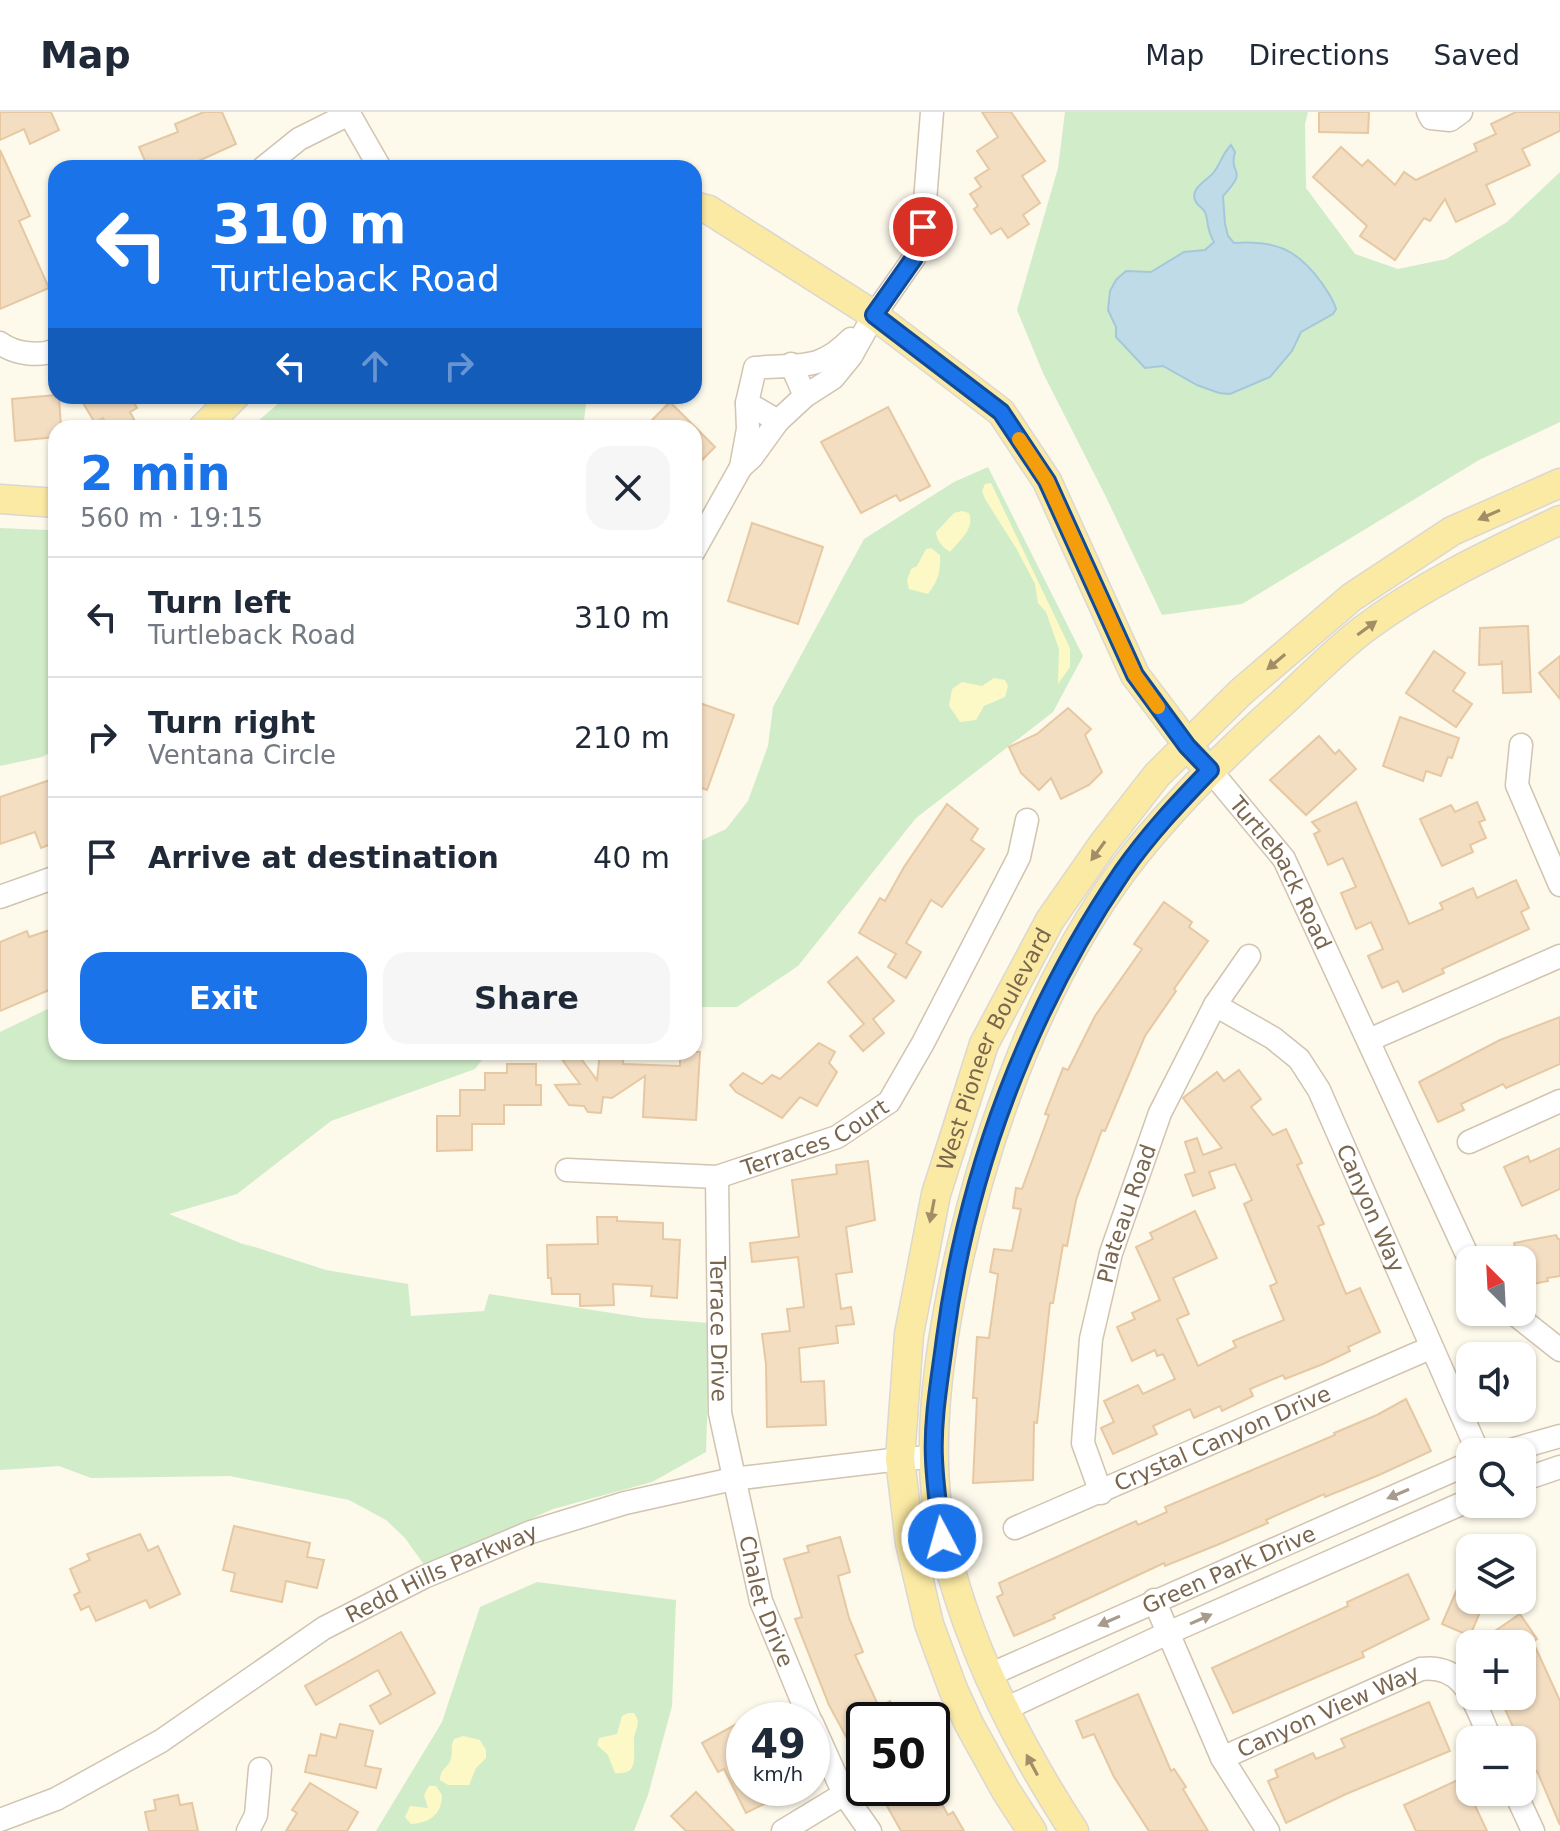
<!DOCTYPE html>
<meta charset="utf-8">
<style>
body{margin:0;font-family:"DejaVu Sans",sans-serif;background:#f6f6f7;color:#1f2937;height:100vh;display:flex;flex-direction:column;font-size:30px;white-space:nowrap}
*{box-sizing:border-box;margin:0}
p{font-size:26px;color:#747a83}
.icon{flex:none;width:44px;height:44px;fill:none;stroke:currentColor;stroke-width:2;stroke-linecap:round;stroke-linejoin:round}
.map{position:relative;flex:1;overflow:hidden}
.panel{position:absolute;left:48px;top:308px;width:654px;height:640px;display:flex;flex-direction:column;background:#fff;border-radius:24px;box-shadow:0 2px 6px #0004}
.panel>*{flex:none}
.top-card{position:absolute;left:48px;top:48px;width:654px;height:244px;border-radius:24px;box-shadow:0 2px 6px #0004;background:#1a73e8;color:#fff;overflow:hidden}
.needle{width:52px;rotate:336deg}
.controls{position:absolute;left:1456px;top:1134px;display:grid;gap:16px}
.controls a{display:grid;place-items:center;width:80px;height:80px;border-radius:16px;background:#fff;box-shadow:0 2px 6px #0004;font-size:40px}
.speed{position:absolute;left:726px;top:1590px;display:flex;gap:16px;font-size:40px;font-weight:700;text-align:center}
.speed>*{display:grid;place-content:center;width:104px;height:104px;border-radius:50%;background:#fff;box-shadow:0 2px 6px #0004;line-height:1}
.speed small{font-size:20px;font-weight:400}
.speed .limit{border:4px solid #111;border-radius:12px;background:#fff;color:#111}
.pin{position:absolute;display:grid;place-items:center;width:68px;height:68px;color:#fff;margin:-34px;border:4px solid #fff;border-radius:50%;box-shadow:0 2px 8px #0007}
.me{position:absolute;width:88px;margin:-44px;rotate:354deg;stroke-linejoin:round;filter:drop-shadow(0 0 6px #0008)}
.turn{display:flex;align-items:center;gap:28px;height:168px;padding:0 32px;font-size:36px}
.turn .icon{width:104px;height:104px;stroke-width:2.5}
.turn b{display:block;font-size:56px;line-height:68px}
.lanes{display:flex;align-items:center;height:76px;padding:0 32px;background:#0003;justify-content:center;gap:40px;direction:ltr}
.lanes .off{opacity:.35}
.round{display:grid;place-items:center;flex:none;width:84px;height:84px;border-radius:24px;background:#f6f6f7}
.overview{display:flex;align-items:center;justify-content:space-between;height:136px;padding:0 32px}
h1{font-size:48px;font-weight:700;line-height:60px;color:#1a73e8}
.button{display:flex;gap:16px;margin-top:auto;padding:16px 32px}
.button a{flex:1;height:92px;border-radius:24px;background:#1a73e8;color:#fff;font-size:32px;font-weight:700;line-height:92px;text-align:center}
.button a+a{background:#f6f6f7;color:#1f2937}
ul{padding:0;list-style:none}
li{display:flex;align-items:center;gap:24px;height:120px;padding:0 32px;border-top:2px solid #e0e1e3}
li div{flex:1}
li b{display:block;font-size:30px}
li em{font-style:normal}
header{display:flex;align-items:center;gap:48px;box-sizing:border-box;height:112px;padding:0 40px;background:#fff;border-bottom:2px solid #e0e1e3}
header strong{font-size:38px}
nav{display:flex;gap:44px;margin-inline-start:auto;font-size:28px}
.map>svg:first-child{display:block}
.green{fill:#d1ecc9}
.sand{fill:#fcf9c6}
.water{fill:#bfdbe8;stroke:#a4c8da;stroke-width:2}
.building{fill:#f3dec2;stroke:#e6c8a2;stroke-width:2}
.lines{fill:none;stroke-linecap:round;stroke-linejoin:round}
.minor-casing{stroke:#d1c4b0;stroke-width:25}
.major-casing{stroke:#dcd7d1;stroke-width:31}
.minor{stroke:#fff;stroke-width:22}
.major{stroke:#fbeaa4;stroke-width:28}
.oneway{fill:#a18d67}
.oneway2{fill:#a99b8b}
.route-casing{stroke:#114b97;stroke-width:20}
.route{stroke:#1a73e8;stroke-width:14}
.slow{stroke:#f59e0b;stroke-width:14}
.labels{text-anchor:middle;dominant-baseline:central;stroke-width:7;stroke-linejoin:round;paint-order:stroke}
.street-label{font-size:22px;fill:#7a654d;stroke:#fffcf2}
</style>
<header>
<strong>Map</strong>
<nav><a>Map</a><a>Directions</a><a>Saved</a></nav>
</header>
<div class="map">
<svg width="1560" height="1719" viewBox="0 0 1560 1719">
<rect width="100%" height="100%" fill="#fdf9eb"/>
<g class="green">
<path d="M1065,0H1308L1305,12L1306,76L1355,142L1398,157L1446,147L1507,110L1560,60V310L1479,348L1242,492L1162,503L1106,385L1043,261L1017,198L1058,56Z"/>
<path d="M287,284H587L583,316H250Z"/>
<path d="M988,355L1083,544L1053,600L916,706L798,854L737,895H694V732L726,717L748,689L768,634L773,595L864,427L954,370Z"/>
<path d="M0,416L48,418L56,416V637L42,645L0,654Z"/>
<path d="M56,893V940H488L475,957L331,1009L237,1082L169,1102L255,1137L242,1131L326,1158L408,1172L411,1204L484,1199L489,1182L644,1206L710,1211L706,1340L652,1370L553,1397L425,1454L405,1426L386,1408L349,1388L230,1364L91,1366L59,1354L0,1358V920Z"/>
<path d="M537,1470L676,1488L672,1594L648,1683L634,1719H376L442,1610L480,1495Z"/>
</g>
<g class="sand">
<path d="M991,371L1070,536V555L1058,572L1059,537L1046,500L1038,491L1035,472L1016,436L985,387L982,379L985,372Z"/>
<path d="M962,399L969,401C975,417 960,428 950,440C942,435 937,429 936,420L954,401Z"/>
<path d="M931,436L940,443C941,459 938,469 928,482L909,477L907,468L911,457L917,454L926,437Z"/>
<path d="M994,566L1005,568L1008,574L1005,585L984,594L976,608L960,610L949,594L952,577L962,570L982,574Z"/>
<path d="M628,1601H634C643,1613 633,1618 634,1631C634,1648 638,1663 615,1661L608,1643L597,1633L599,1626L617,1622L622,1604Z"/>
<path d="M463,1624L480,1628L486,1638V1646L476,1656L469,1673H448L440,1668C440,1656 449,1656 451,1646C453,1639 450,1635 454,1627Z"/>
<path d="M429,1674H436L442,1683C442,1702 430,1711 411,1712L405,1705L410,1694L428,1696L424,1683Z"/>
</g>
<path class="water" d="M1231,33L1235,40C1228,65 1250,55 1223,84L1225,112L1228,124L1234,131C1275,128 1297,137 1321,170C1327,179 1333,186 1336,197L1333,202L1301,220L1292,239L1270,265L1230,282L1219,281L1197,273L1163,254L1145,256L1116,225V215L1108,198L1110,179L1116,168L1126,159L1151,160L1184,140L1205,138L1214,130C1206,117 1209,110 1205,100C1203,96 1198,94 1196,90C1188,77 1208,68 1214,60C1221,51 1222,42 1231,33Z"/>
<g class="building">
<path d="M0,0H51L59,18L30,32L24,17L0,28Z"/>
<path d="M204,0H222L236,32L183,56H148L139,35L178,20L175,12Z"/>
<path d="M982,0H1011L1045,49L1022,64L1040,91L1023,103L1029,112L1008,126L1001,116L991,122L974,97L978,94L970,82L981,75L975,66L989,57L977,39L998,25Z"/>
<path d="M1319,0H1369L1368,21L1319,20Z"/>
<path d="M1516,0H1560V19L1522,37L1530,53L1486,73L1495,92L1456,110L1445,87L1430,109L1424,106L1395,148L1360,124L1367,114L1313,65L1341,35L1362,54L1368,48L1395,73L1404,60L1416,68L1477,39L1474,32L1496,22L1491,12Z"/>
<path d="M0,38L30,104L19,109L49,176L0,197Z"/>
<path d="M56,283L59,284L61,316H56V325L15,329L12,287Z"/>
<path d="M79,284H130L137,296L130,300L134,307L118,316H108L103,306L95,311Z"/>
<path d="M670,290L715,335L694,356V316H644Z"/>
<path d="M888,295L930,374L900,389L896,383L861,401L821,330Z"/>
<path d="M752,411L823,435L798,512L728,489Z"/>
<path d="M1528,514L1531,580L1503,581L1502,550L1500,552L1479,553L1480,516Z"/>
<path d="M1434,539L1465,561L1453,579L1472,592L1456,615L1406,581Z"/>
<path d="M1560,544V587L1539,561Z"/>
<path d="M694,589L734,603L707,678L694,673Z"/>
<path d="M1068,596L1091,617L1085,623L1102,660L1089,673L1061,687L1051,666L1039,678L1021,661L1009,635L1037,622Z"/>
<path d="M1400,605L1459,626L1452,646L1448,645L1441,664L1426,659L1423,669L1383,654Z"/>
<path d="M1319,624L1335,642L1339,638L1356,657L1306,703L1270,668Z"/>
<path d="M56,666V730L41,736L35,720L0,732V685Z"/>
<path d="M1356,690L1409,812L1443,797L1440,791L1473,776L1477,786L1516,768L1529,796L1521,800L1529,817L1442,857L1444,861L1403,880L1398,869L1382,876L1368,844L1383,837L1371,810L1356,817L1341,781L1356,775L1343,746L1328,753L1314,722L1320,719L1312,710Z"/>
<path d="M1477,690L1485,708L1479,710L1486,726L1470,733L1473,740L1442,754L1420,707L1451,693L1455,700Z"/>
<path d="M947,692L978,717L971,728L984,737L942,795L931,788L906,831L921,840L906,866L888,855L896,842L859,821L880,786L885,789L904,755Z"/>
<path d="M1164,790L1192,810L1189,815L1208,829L1174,877L1176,879L1145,924L1105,1019L1102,1018L1076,1088L1067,1134L1063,1133L1053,1191H1050L1037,1311L1034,1310L1033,1368L973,1371L977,1286H973L977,1225L989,1226L998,1162L990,1160L994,1137L1012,1139L1021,1097L1013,1096L1016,1076L1022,1077L1049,1003L1045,1002L1063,956L1068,958L1095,904L1142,837L1134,832Z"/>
<path d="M56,816V875L0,899V830L27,819L29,825Z"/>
<path d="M857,845L894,889L873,907L884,921L863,939L850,924L864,912L828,870Z"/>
<path d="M1560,905V952L1506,976L1503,972L1461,992L1464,998L1438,1010L1419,970L1500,928Z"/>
<path d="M819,931L835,940L829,951L837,960L817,994L800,985L782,1006L736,980L730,973L743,961L762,972L772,963L780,967Z"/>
<path d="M576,940L597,968L600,940H624L623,952L680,954V940H700L696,1008L643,1005L645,964L612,986L603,985L601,1001L588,1000L584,994L569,993L555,973L580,972L563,949Z"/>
<path d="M507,952H536V973H541V993H504V1012H472V1038L437,1039V1004H460V978H485V961H507Z"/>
<path d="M1239,958L1261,987L1251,995L1273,1023L1286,1017L1302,1051L1297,1053L1324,1112L1318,1114L1346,1182L1360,1176L1380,1220L1348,1235L1350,1239L1323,1252L1285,1267L1283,1263L1250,1277L1253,1284L1222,1299L1220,1294L1194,1306L1190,1297L1153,1314L1157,1322L1113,1342L1101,1316L1114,1310L1104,1289L1138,1273L1143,1282L1175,1267L1163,1242L1157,1244L1155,1238L1132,1249L1117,1215L1135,1207L1132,1201L1160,1188L1136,1135L1153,1127L1150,1121L1195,1099L1217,1146L1173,1166L1189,1202L1177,1207L1198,1254L1236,1235L1233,1229L1284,1208L1270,1174L1277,1171L1244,1092L1252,1088L1235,1052L1209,1060L1215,1076L1193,1084L1185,1063L1195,1060L1185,1030L1197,1026L1203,1043L1222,1036L1183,986L1217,960L1224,969Z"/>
<path d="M1560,1036V1077L1522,1094L1504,1055L1528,1044L1530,1050Z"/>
<path d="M868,1049L875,1108L846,1115L852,1160L836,1162L841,1197L851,1195L854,1212L836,1214L838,1231L799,1236L801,1270L824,1269L826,1313L767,1315L766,1252L762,1222L790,1219L787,1197L804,1195L798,1145L752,1150L750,1131L799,1125L792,1068L837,1062L836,1053Z"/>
<path d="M597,1105H617V1109L663,1111V1127L680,1128L677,1186L651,1184L652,1174L613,1172L614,1193L580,1194V1182H552L551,1166H548L547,1133L598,1132Z"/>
<path d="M1556,1123L1558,1127H1560V1164L1547,1166L1548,1169L1522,1174V1148H1518L1514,1131Z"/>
<path d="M1406,1287L1431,1339L1379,1363L1325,1385L1324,1382L1266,1408L1268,1411L1217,1433L1165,1454L1164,1451L1053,1503L1055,1506L1014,1524L997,1485L1003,1482L999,1471L1136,1409L1138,1413L1167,1400L1165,1395L1335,1323L1334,1321L1377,1303Z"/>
<path d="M234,1414L310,1431L307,1445L324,1448L317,1476L286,1469L282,1490L231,1479L235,1461L223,1458Z"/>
<path d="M140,1422L148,1439L158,1434L180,1482L150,1496L146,1488L96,1509L89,1494L81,1498L74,1483L80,1480L70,1457L90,1448L87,1442Z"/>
<path d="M840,1425L850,1460L838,1464L849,1506L863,1540L855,1543L879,1595L890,1589L900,1608H864V1658L829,1593L795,1507L802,1505L784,1447L809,1440L807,1434Z"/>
<path d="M1470,1447V1488H1485L1470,1524L1442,1512Z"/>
<path d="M1408,1462L1429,1507L1362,1540L1364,1545L1233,1601L1212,1556L1348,1494L1347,1490Z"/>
<path d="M1520,1502L1537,1527L1533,1530L1560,1589V1713L1537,1659L1534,1661L1522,1628H1519L1499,1584H1522V1532H1476Z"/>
<path d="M401,1520L435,1581L380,1612L370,1594L391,1582L378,1558L316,1593L305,1574Z"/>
<path d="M1138,1582L1171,1659L1174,1657L1186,1675L1183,1677L1208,1719H1149L1114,1665L1094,1622L1083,1626L1076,1609Z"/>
<path d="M1429,1590L1450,1639L1346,1682L1286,1711L1268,1669L1278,1665L1275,1658L1313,1641L1316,1647L1345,1635L1341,1627Z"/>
<path d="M744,1608V1676H796L746,1701L724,1657L718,1660L702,1631Z"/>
<path d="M340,1612L373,1619L365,1654L381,1657L376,1676L305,1660L309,1643L316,1644L321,1622L336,1626Z"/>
<path d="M1462,1666L1487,1719H1416L1404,1693Z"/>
<path d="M310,1671L358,1700L347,1719H286L297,1701L292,1698Z"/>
<path d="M877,1676H933L948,1703L953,1700L964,1719H901Z"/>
<path d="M696,1680L730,1715L734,1719H686L671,1704Z"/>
<path d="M178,1683L180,1693L192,1691L198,1719H149L145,1700L156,1698L154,1688Z"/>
</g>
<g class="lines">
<defs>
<g id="minor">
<path d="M348,0L380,56"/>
<path d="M1428,0L1431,6L1450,8L1461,0"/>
<path d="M263,56L299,27L349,2"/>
<path d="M0,231C15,242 39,245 56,238"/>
<path d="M791,252L805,284L778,309L747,291L755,256C799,251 818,261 851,227"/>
<path d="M805,284L833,266L851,244L874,203L914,146L923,115L932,0"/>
<path d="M741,355L752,345L778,309"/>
<path d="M694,439L741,355L748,317L747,291"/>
<path d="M1521,633L1517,673L1560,773"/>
<path id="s1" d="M1210,658L1284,747L1470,1149"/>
<path d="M0,785L56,765"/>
<path id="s2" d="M1215,893L1273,926L1299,947L1319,978L1478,1340"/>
<path d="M1369,928L1560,844"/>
<path d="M1469,1030L1560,989"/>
<path id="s3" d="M567,1058L717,1065L837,1025L889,990L923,931L1019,745L1027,708"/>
<path id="s4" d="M717,1065L720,1301L761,1489L810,1608"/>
<path d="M1512,1200L1560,1238"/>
<path d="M1504,1340L1560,1324"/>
<path d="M1522,1368L1560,1355"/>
<path id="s5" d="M1101,1381L1083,1331L1091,1227L1111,1141L1160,1001L1215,893L1249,844"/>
<path id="s6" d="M1015,1416L1430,1236"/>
<path d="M1154,1488L1222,1646L1268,1719"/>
<path id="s7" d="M989,1563L1470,1351"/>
<path d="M1003,1598L1168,1521L1470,1388"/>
<path d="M812,1611L844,1682L870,1719"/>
<path id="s8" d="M1222,1646L1421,1557C1466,1551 1475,1594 1491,1628"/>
<path d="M1515,1680L1533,1719"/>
<path id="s9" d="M0,1708L56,1687L161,1629L324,1516L424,1465L531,1420L625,1391L733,1367L900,1347L933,1345"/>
<path d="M248,1719L256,1703L260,1657"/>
<path d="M783,1719L844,1682"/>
</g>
<g id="major">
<path d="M694,94L709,98L874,203L1001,300L1047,369L1135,563L1198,646"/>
<path d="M203,316L235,284"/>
<path d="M0,387L56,391"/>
<path id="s10" d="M1032,1719L1006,1679L969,1612L953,1577L929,1512L910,1431L900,1347L909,1222L936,1082L984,932L1050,808L1103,732L1157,663L1241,580L1352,485L1452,419L1560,371"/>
<path d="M1074,1719C1016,1630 967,1532 943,1428C923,1341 939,1236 958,1150C988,1014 1042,866 1126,754C1172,694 1225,642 1281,592C1308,567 1335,539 1364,517C1424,472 1493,440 1560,408"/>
</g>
</defs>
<use href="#minor" class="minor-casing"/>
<use href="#major" class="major-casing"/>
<use href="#minor" class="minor"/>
<use href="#major" class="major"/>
</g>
<defs><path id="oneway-solid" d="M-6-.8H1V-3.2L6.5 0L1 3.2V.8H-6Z" transform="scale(2)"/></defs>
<g class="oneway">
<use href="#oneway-solid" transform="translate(1489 403) rotate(156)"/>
<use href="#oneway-solid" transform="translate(1367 516) rotate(-36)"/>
<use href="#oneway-solid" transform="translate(1276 550) rotate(140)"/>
<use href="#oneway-solid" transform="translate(1098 739) rotate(126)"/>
<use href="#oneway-solid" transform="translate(932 1099) rotate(101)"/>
<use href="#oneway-solid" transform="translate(1032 1653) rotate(-118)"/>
</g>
<g class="oneway2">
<use href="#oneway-solid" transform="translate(1398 1382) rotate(157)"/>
<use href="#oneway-solid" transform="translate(1201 1507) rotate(-24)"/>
<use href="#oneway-solid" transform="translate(1109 1509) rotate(156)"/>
</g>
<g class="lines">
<defs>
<path id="route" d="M923,115L914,146L874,203L1001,300L1047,369L1135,563L1187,634L1210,658C1179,690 1148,723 1123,759C1028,898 967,1060 945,1226C940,1266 932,1307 934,1347C935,1373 939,1400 942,1426"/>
</defs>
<use href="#route" class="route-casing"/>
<use href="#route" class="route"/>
<path class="slow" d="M1019,327L1047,369L1135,563L1158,595"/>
</g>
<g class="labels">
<g class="street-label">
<text stroke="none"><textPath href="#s1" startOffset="126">Turtleback Road</textPath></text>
<text stroke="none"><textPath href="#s10" startOffset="824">West Pioneer Boulevard</textPath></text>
<text stroke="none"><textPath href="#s3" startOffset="256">Terraces Court</textPath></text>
<text stroke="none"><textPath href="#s2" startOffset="266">Canyon Way</textPath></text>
<text stroke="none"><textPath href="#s5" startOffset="288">Plateau Road</textPath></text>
<text stroke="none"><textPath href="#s4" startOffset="152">Terrace Drive</textPath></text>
<text stroke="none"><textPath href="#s6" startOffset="226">Crystal Canyon Drive</textPath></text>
<text stroke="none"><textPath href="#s7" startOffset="262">Green Park Drive</textPath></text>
<text stroke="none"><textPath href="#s9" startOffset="508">Redd Hills Parkway</textPath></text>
<text stroke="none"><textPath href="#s4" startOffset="430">Chalet Drive</textPath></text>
<text stroke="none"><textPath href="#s8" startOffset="116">Canyon View Way</textPath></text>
</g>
</g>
</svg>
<div class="controls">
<a><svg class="needle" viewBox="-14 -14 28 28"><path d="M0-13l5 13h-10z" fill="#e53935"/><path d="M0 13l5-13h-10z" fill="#747a83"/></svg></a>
<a><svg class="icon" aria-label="sound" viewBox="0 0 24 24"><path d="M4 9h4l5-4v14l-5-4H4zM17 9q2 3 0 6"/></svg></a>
<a><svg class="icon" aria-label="search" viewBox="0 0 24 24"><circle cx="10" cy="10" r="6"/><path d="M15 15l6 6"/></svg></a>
<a><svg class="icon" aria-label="layers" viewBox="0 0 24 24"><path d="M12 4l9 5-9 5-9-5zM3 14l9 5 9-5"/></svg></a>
<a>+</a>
<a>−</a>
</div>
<div class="speed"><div>49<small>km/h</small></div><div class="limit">50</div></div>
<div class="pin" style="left:923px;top:115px;background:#d93025"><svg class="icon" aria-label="arrive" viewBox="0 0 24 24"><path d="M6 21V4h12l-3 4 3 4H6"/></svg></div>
<svg class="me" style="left:942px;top:1426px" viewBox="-20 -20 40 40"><circle r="17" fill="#1a73e8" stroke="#fff" stroke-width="3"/><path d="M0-11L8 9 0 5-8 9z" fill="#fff"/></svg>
<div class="top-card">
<div class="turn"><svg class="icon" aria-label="left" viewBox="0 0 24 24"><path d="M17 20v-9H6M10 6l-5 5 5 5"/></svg><div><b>310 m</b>Turtleback Road</div></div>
<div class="lanes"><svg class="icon" aria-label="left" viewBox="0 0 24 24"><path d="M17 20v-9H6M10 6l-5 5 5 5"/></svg><svg class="icon off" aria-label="ahead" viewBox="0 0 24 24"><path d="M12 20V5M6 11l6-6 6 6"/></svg><svg class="icon off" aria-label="right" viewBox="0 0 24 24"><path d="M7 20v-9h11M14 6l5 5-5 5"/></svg></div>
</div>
<section class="panel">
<div class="overview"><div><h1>2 min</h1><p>560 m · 19:15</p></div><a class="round"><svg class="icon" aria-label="close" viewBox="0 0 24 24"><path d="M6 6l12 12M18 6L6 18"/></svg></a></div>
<ul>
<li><svg class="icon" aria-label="left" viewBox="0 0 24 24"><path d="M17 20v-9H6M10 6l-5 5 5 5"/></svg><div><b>Turn left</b><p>Turtleback Road</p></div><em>310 m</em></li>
<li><svg class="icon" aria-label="right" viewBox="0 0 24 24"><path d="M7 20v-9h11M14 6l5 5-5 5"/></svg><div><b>Turn right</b><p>Ventana Circle</p></div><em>210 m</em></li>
<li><svg class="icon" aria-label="arrive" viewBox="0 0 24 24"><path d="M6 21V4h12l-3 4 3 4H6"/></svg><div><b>Arrive at destination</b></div><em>40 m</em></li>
</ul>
<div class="button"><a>Exit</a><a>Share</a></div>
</section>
</div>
